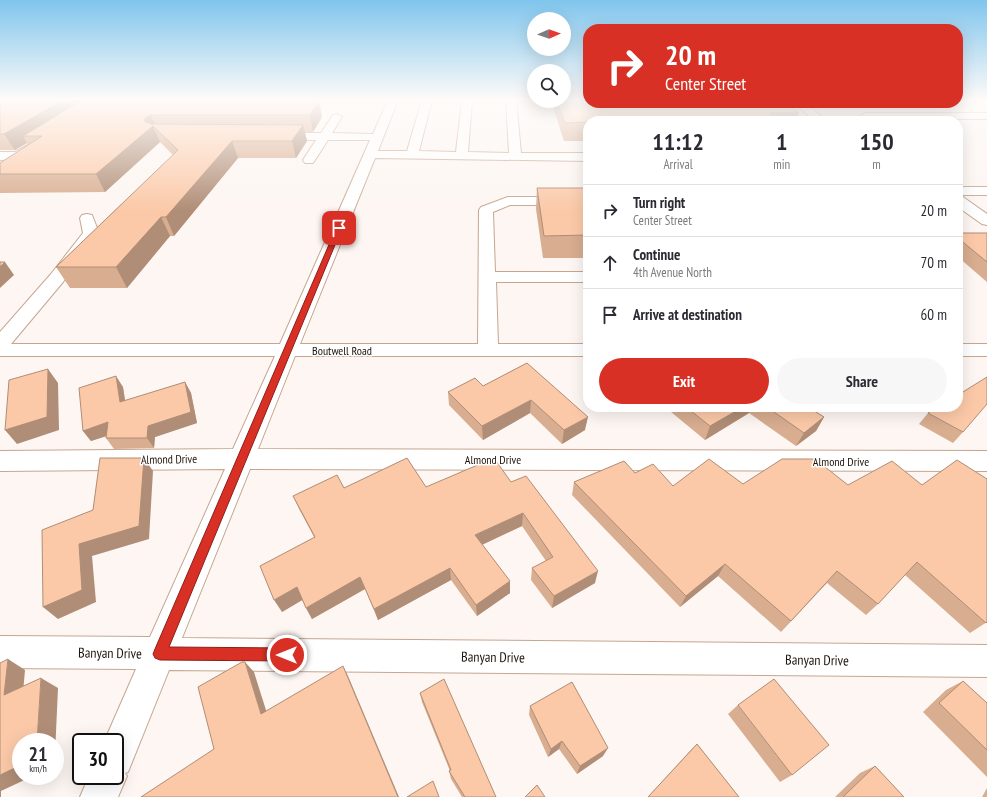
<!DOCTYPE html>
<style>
body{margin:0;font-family:"PT Sans Narrow",sans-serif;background:#f7f7f7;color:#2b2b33;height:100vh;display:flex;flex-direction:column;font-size:15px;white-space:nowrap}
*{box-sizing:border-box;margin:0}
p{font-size:13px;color:#7c7c81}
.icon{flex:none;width:22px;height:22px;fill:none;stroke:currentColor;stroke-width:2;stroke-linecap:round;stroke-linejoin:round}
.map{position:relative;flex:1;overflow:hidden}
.drawer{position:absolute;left:583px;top:116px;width:380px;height:296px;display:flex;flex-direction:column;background:#fff;border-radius:16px;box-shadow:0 4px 16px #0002}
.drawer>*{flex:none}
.top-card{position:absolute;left:583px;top:24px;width:380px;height:84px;border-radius:16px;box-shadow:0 4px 16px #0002;background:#d93025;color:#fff;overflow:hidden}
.needle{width:26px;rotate:88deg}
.tools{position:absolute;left:527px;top:12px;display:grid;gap:8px}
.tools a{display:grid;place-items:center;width:44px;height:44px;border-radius:50%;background:#fff;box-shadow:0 4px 16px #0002;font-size:20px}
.speed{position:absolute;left:12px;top:733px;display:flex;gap:8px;font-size:20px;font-weight:700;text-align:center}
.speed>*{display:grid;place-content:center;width:52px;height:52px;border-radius:50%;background:#fff;box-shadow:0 4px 16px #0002;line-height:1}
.speed small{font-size:10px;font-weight:400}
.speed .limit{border:2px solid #111;border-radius:6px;background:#fff;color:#111}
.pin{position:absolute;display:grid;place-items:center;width:34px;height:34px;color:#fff;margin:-17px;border-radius:8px;box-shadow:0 2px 6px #0006}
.me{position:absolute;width:44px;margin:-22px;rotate:270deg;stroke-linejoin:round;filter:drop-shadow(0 0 3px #0008)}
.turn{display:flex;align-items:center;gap:14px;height:84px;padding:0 16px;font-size:18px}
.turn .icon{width:52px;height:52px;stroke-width:2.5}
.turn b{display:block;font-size:28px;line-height:34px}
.eta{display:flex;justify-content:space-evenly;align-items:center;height:68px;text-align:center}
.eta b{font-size:24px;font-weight:700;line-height:28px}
.primary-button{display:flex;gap:8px;margin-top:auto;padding:8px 16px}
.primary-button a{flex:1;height:46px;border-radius:24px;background:#d93025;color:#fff;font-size:16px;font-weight:700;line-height:46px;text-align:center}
.primary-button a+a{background:#f7f7f7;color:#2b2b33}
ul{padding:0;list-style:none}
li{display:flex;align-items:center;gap:12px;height:52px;padding:0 16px;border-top:1px solid #e1e1e2}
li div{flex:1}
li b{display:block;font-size:15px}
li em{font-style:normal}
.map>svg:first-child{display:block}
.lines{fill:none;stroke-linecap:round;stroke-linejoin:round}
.minor-casing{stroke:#c6a690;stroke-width:2}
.minor{fill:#fff;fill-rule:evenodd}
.wall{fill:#d8ad90}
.shaded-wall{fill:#b08d76}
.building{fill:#fbc9a8;stroke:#b08d76}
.route{fill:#d93025;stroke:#8d1f18}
.labels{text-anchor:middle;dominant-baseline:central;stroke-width:3;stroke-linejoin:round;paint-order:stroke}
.street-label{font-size:12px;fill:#1e130b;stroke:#fff}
.near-street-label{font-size:14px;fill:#1e130b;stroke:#fff}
</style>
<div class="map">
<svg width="987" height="797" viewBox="0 0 987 797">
<rect width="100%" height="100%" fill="#fdf6f2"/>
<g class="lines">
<defs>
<g id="minor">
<path d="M388,100H398L378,151H407L422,100H432L419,151L456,152L462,100H472L468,152L509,153L506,100H516L521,153H588V161L375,158L300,344H478L479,210L481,207L508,197H588V205H510L493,212L495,272H588V282H496L498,344H588V356H295L258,449L987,451V471L250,469L182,638L987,645V677L169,670L128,772L125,773L127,776L118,797H80L89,776H115V742H104L136,669L0,668V636L150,637L225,469L0,471V451L233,449L275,356H0V332L51,274L83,233L80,218L82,215L87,214L92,215L99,233L63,282L11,344H280L370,140H328L313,163H305L303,160L316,140L276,139L272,138L270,136L272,134L276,133H321L333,115L337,114L342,117L332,133L373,134Z"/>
<path d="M794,103H805L827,121H815Z"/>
<path d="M865,113H987V119H875L876,121H864L860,116Z"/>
<path d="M37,140L41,142L43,144L41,146L22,159L0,160V152H15Z"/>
<rect x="958" y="187" width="29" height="8"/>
<path d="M958,196L963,197L987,214V225L982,224L958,207Z"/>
<rect x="958" y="344" width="29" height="12"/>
</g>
</defs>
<use href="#minor" class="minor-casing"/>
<use href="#minor" class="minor"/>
</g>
<g class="wall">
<path d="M8,100H312V101H319L322,117L313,132H305L307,141L296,158H238L174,236H170L127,288H70L56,267L173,155L160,142L105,192L0,193V163L28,145L27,143L15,150H0V104Z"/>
<path d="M551,101H564L588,103H791L790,106L799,113L796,121H588V141H564Z"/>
<path d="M537,188H588V258H543L536,209Z"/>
<path d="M958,233H987V282L958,257Z"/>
<path d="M527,363L585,430L562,444L530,413L483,440L449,405L448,392L483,386Z"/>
<path d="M185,382L191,393L197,423L155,437L154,448L114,449L106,438V436L91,441L83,431L123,387L125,401Z"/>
<path d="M665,407H808L824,417L816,431L796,446L749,413L705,440Z"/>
<path d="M928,413L963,432L953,443L919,424Z"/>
<path d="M815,459L987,622L970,633L905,575L878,604L866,615L827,583L781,632L718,576L680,607L572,495L574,482L635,473L673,486L743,484Z"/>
<path d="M511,482L595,583L552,608L531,580L532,568L546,561L522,526L482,545L510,593L477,616L451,580L378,620L365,589L312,619L302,600L282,612L314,537L299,509L293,496L344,488L426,487Z"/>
<path d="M963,681L987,703V777L923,712L946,690Z"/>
<path d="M420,693L496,797H462L451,779L449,771H450L422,702Z"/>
<path d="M738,705L792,775L780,782L728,714Z"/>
<path d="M530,706L603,756L577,774L559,749L548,757L529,715Z"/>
<path d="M697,744L739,797H648L689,752Z"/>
<path d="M875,766L904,797H835L860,773Z"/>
<path d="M987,788V797H982Z"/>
</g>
<g class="shaded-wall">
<path d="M64,100H97L23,136L27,143L15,150L4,134Z"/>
<path d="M310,100H312L314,109L319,101L322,117L313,132L310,115L309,101Z"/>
<path d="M151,115L157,129L153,126L160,142L105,192L96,174L144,121L146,117Z"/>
<path d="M303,125L307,141L296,158L292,141Z"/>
<path d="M232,141L238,158L174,236L166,217Z"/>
<path d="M161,217L170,236L127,288L116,267Z"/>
<path d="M5,262L14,275L0,288V267Z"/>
<path d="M48,369L58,383L59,430L17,444L5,430Z"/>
<path d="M116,376L123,387L127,413L120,402Z"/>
<path d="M185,382L191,393L197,423L155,437L154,448L147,438L148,426Z"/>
<path d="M531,400L530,413L483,440L482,426Z"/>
<path d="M743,407H752L749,413L705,440L710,426Z"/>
<path d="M588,417L585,430L562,444L564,430Z"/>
<path d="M824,417L816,431L796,446L804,433Z"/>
<path d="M108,422L116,433L91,441L83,431Z"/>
<path d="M144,458L153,471L149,539L92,556L96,602L58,619L43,607L79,544Z"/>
<path d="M523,513L522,526L475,548V535Z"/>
<path d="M725,564L718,576L680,607L686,596Z"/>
<path d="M450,568L451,580L378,620L374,609Z"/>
<path d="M598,571L595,583L552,608L554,596Z"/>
<path d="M360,577L365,589L312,619L306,608Z"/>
<path d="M510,581V593L477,616L476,605Z"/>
<path d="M297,587L304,599L282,612L274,600Z"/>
<path d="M8,659L25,670L22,704L4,695Z"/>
<path d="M245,662L254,672L270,723L261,714Z"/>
<path d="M343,666L348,676L399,797H398Z"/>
<path d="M41,678L58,688L55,754V742H37Z"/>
<path d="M562,741L559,749L548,757L551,749Z"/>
<path d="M608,748L603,756L577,774L580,766Z"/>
<path d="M21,765V776H33L1,791V797H0V775Z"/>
</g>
<g class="building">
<path d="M8,100H64L4,134H0V104Z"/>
<path d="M82,100H310L309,101H319L310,115H151L146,117L144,121L151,124L303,125L292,141H232L166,217H161L116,267H56L178,150L153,126L96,174H0V163L42,136H23Z"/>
<path d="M564,100H588V103H786L799,113H769L777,121H588V122L565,123L557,101H564Z"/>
<path d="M537,188H588V235L544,236Z"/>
<path d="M958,233H987V262L958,238Z"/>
<path d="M0,262H5L0,267Z"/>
<path d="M527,363L588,417L564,430L531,400L482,426L448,392L475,378L483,386Z"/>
<path d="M48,369L47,417L5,430L9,380Z"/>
<path d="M116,376L120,402L185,382L191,412L148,426L147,438H106L108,422L83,431L79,388Z"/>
<path d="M987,377V404L963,432L928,413L938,407H958V395Z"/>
<path d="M686,407H743L710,426Z"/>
<path d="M767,407H808L824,417L804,433Z"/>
<path d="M100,458H144L139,526L79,544L82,590L43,607L42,530L93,510Z"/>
<path d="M407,458L426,487L494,458L511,482L526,476L598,571L554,596L532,568L553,557L523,513L475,535L510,581L476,605L450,568L374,609L360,577L306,608L297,587L274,600L260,566L315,537L293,496L337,475L344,488Z"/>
<path d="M709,459L743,484L782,459H815L848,485L892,461L922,485L957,460L987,479V622L986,623L917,562L878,604L837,571L791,621L725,564L686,596L574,482L624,461L635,473L653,464L673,486Z"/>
<path d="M8,659L4,695L41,678L37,742H21V765L0,775V663Z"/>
<path d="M242,662H245L261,714L343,666L398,797H141L214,749L198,687Z"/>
<path d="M444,679L496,797H465L449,771L451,770L420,693Z"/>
<path d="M774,679L829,745L792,775L738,705Z"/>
<path d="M963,681L987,703V750L939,703Z"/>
<path d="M572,682L608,748L580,766L562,741L551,749L530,706Z"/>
<path d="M697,744L739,797H648Z"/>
<path d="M875,766L904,797H843Z"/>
<path d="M433,781L439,797H407Z"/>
<path d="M537,785L545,797H525Z"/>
</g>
<linearGradient id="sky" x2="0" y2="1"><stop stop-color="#80c5ed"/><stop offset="0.47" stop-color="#fefbf9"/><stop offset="1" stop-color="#fefbf9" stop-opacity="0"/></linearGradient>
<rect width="987" height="211" fill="url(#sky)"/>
<path class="route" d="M337,226L342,228L169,647L287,648L292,650L293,655L292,659L287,661L160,660L155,658L153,654L155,649Z"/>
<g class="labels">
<g class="street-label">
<text x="342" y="350">Boutwell Road</text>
<text transform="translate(169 459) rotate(-1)">Almond Drive</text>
<text x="493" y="459">Almond Drive</text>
<text x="841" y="461">Almond Drive</text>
</g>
<g class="near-street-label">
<text transform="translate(110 653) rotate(1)">Banyan Drive</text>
<text transform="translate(493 657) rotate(1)">Banyan Drive</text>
<text transform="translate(817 660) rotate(1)">Banyan Drive</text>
</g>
</g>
</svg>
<div class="tools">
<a><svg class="needle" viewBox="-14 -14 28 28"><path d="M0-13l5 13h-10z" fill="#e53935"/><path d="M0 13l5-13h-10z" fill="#7c7c81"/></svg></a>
<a><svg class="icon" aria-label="search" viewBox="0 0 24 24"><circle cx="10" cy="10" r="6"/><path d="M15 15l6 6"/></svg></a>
</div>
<div class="speed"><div>21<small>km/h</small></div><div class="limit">30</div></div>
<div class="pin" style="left:339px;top:228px;background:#d93025"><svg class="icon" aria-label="arrive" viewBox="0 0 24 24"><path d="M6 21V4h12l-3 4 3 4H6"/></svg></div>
<svg class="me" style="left:287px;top:655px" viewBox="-20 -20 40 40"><circle r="17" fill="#d93025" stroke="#fff" stroke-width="3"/><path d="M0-11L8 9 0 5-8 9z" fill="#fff"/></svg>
<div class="top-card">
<div class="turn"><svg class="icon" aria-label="right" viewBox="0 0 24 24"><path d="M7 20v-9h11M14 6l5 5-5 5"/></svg><div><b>20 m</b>Center Street</div></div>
</div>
<section class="drawer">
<div class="eta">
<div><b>11:12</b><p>Arrival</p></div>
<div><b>1</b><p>min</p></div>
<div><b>150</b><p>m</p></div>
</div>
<ul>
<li><svg class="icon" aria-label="right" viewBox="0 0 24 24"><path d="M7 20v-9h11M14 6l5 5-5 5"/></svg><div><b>Turn right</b><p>Center Street</p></div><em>20 m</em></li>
<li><svg class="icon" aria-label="ahead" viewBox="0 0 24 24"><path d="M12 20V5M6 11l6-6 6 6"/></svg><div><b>Continue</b><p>4th Avenue North</p></div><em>70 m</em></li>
<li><svg class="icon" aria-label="arrive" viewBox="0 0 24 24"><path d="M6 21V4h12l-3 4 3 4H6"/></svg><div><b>Arrive at destination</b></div><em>60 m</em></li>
</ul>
<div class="primary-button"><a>Exit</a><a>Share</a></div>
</section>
</div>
